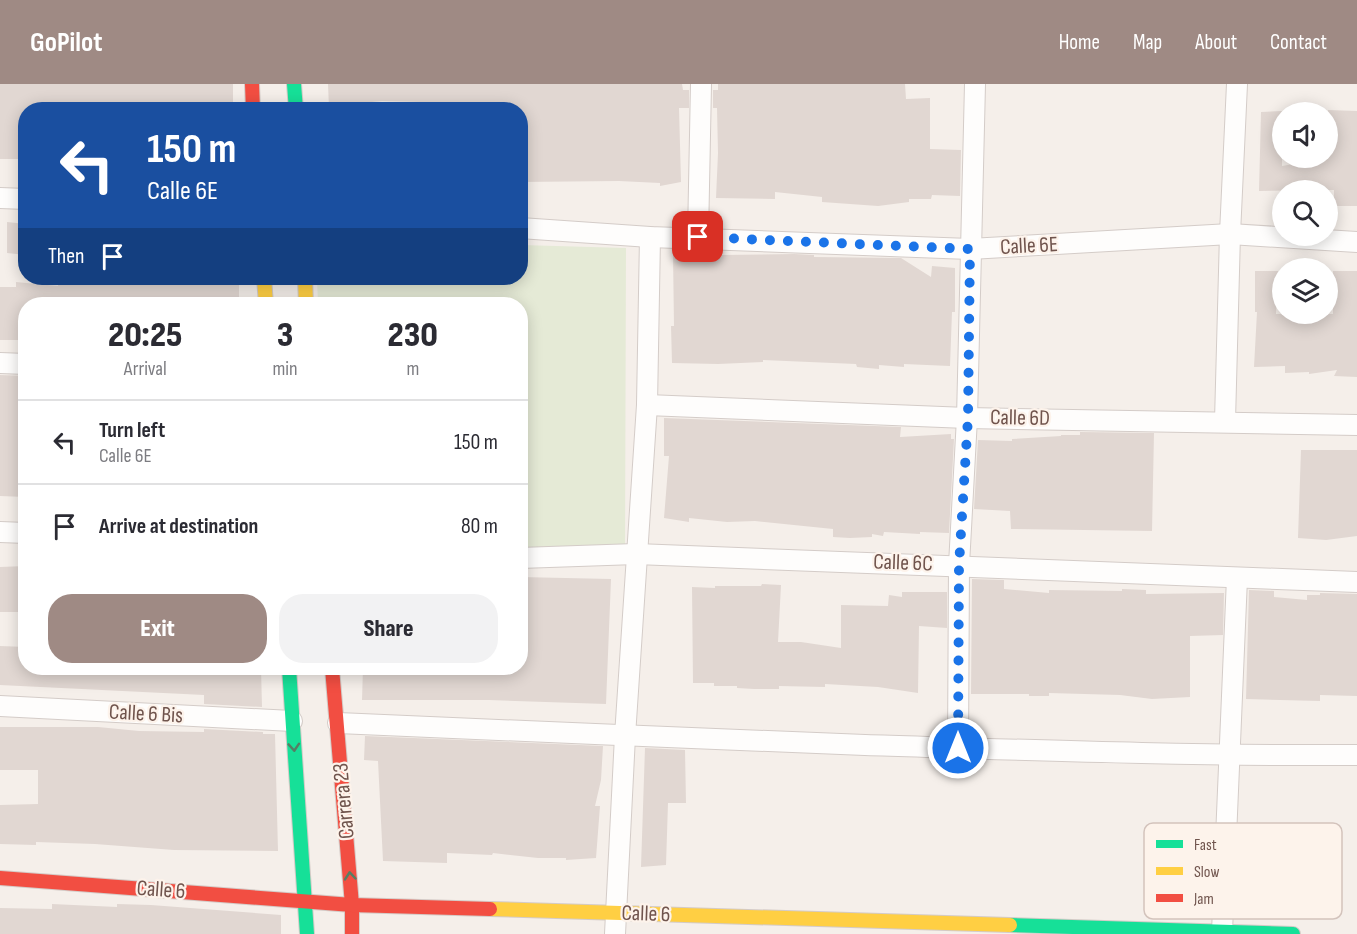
<!DOCTYPE html>
<style>
body{margin:0;font-family:"Sofia Sans Condensed",sans-serif;background:#f2f2f3;color:#2b2b33;height:100vh;display:flex;flex-direction:column;font-size:22px;white-space:nowrap}
*{box-sizing:border-box;margin:0}
p{font-size:20px;color:#7c7c81}
.icon{flex:none;width:33px;height:33px;fill:none;stroke:currentColor;stroke-width:2;stroke-linecap:round;stroke-linejoin:round}
.map{position:relative;flex:1;overflow:hidden}
.panel{position:absolute;left:18px;top:213px;width:510px;height:378px;display:flex;flex-direction:column;background:#fff;border-radius:24px;box-shadow:0 3px 15px #0003}
.panel>*{flex:none}
.guide{position:absolute;left:18px;top:18px;width:510px;height:183px;border-radius:24px;box-shadow:0 3px 15px #0003;background:#1a4fa0;color:#fff;overflow:hidden}
.tools{position:absolute;left:1272px;top:18px;display:grid;gap:12px}
.tools a{display:grid;place-items:center;width:66px;height:66px;border-radius:50%;background:#fff;box-shadow:0 3px 15px #0003;font-size:30px}
.pin{position:absolute;display:grid;place-items:center;width:51px;height:51px;color:#fff;margin:-26px;border-radius:12px;box-shadow:0 3px 9px #0006}
.me{position:absolute;width:66px;margin:-33px;rotate:0deg;stroke-linejoin:round;filter:drop-shadow(0 0 4px #0008)}
.turn{display:flex;align-items:center;gap:21px;height:126px;padding:0 30px;font-size:27px}
.turn .icon{width:78px;height:78px;stroke-width:2.5}
.turn b{display:block;font-size:42px;line-height:51px}
.then{display:flex;align-items:center;height:57px;padding:0 30px;background:#0003;gap:12px;font-size:22px}
.eta{display:flex;justify-content:space-evenly;align-items:center;height:102px;text-align:center}
.eta b{font-size:36px;font-weight:800;line-height:42px}
.primary-button{display:flex;gap:12px;margin-top:auto;padding:12px 30px}
.primary-button a{flex:1;height:69px;border-radius:24px;background:#9f8a84;color:#fff;font-size:24px;font-weight:800;line-height:69px;text-align:center}
.primary-button a+a{background:#f2f2f3;color:#2b2b33}
ul{padding:0;list-style:none}
li{display:flex;align-items:center;gap:18px;height:84px;padding:0 30px;border-top:2px solid #e1e1e2}
li div{flex:1}
li b{display:block;font-size:22px}
li em{font-style:normal}
header{display:flex;align-items:center;gap:36px;box-sizing:border-box;height:84px;padding:0 30px;background:#9f8a84;color:#fff}
header strong{font-size:28px}
nav{display:flex;gap:33px;margin-inline-start:auto;font-size:21px}
.map>svg:first-child{display:block}
.green{fill:#e5ead6}
.building{fill:#e1d7d2}
.lines{fill:none;stroke-linecap:round;stroke-linejoin:round}
.street-casing{stroke:#d4ccc8;stroke-width:22}
.fast-casing{stroke:#d4cbc7;stroke-width:16}
.slow-casing{stroke:#d4cbc7;stroke-width:16}
.jam-casing{stroke:#d4cbc7;stroke-width:16}
.street{stroke:#fefdfc;stroke-width:20}
.fast{stroke:#16e098;stroke-width:14}
.slow{stroke:#ffcf43;stroke-width:14}
.jam{stroke:#f24e42;stroke-width:14}
.oneway{stroke:#557e64}
.route{stroke:#1a73e8;stroke-width:10;stroke-dasharray:0 18}
.labels{text-anchor:middle;dominant-baseline:central;stroke-width:4.5;stroke-linejoin:round;paint-order:stroke}
.street-label{font-size:22px;fill:#70544d;stroke:#fdf3eb}
.key{fill:#fdf3eb;stroke:#d3c3bc;stroke-width:1.5}
.key-label{font-size:16px;fill:#70544d}
</style>
<header>
<strong>GoPilot</strong>
<nav><a>Home</a><a>Map</a><a>About</a><a>Contact</a></nav>
</header>
<div class="map">
<svg width="1357" height="850" viewBox="0 0 1357 850">
<rect width="100%" height="100%" fill="#f5efea"/>
<path class="green" d="M521,161L626,164L625,477L521,476L520,220H318L317,194H520Z"/>
<g class="building">
<path d="M0,0H233V23H231V26H26V75H0Z"/>
<path d="M328,0H682L683,6H689V24H679L681,98L660,102V99L619,97L520,98V26H420V18L382,17L362,19V26L329,24Z"/>
<path d="M718,0H905L906,15L930,14V65L961,66L960,112L932,111L931,115H909V118L878,122L822,118V113L775,108V115L716,114L718,69L717,24H713V6H718Z"/>
<path d="M1328,26L1357,27V122H1334V106L1259,107L1261,28L1282,27V82L1328,74Z"/>
<path d="M7,138L26,140V171L7,169Z"/>
<path d="M673,169L721,173L722,171L794,170L814,171V173L901,174L931,193L932,182L955,184V228H952L950,282L904,280V283L879,281V285L857,283L856,280L763,276V278L718,280L672,279L671,242H674Z"/>
<path d="M1255,187H1278L1276,230H1333V187H1357V293L1334,292L1337,286L1309,290V288L1285,289V282L1254,283L1257,228H1255Z"/>
<path d="M59,194H239V220H26V256H0V203H16V198L58,202Z"/>
<path d="M0,291L26,292V413L0,412Z"/>
<path d="M664,334L901,343L900,353L951,350V355H954L949,449L920,448V450L884,448L883,452L872,450V453L850,454L833,453V445L755,437L727,438L689,434V438L664,434L669,372H664Z"/>
<path d="M1080,348L1154,349L1152,447L1011,445L1010,427L974,425L978,356L1012,357V355L1061,352V351H1080Z"/>
<path d="M1301,366H1357V452L1326,456L1298,454Z"/>
<path d="M26,482V528H0V483Z"/>
<path d="M520,493L611,495L606,620L489,616H362L363,584H520Z"/>
<path d="M972,495L1004,496V505L1049,509V506L1122,507V505L1146,506V510L1224,509L1223,551L1190,552V613L1152,615L1120,611L1049,609V612H1029V610H971Z"/>
<path d="M762,500L781,501L778,558H801L841,564V521L888,522L889,511L902,513V508H947V544L919,542L918,609L878,603L825,600V603L779,602V605H754L737,604V602H714V599H693L692,503L715,504V502H761Z"/>
<path d="M1249,506L1274,507V513L1307,516V511H1320V509L1357,510V612L1320,611V617L1246,615Z"/>
<path d="M0,562L26,563V584H261L262,623L204,620V611L0,601Z"/>
<path d="M0,643H98L139,647L204,648V645L263,648V650H275L278,767L174,766L95,760L36,758V761L0,760V721L38,720V686H0Z"/>
<path d="M365,652L603,662L601,696L595,722H600L596,774L566,776V774H538L493,769L492,771L447,769V779L383,777L378,677L364,676Z"/>
<path d="M645,664L685,666L686,719H668L666,781L641,783Z"/>
<path d="M52,820L117,823V820L151,821L281,831V850H0V824L52,825Z"/>
</g>
<g class="lines">
<defs>
<g id="street">
<path d="M0,114L26,115"/>
<path d="M520,144L650,153L970,165L1230,150L1357,158"/>
<path d="M698,153L701,0"/>
<path d="M0,279L26,280"/>
<path d="M647,321L967,334L1357,341"/>
<path d="M1225,337L1230,150L1237,0"/>
<path d="M0,448L26,449"/>
<path d="M520,474L636,470L1357,498"/>
<path d="M0,622L292,637"/>
<path d="M338,639C514,647 689,654 865,661C1029,666 1193,672 1357,671"/>
<path d="M958,664L959,481L967,334L975,0"/>
<path d="M1222,848L1237,494"/>
<path d="M615,850L625,652L647,321L650,153"/>
</g>
<g id="fast">
<path d="M294,0L296,26"/>
<path d="M289,584L307,850"/>
<path d="M1010,841L1293,850"/>
</g>
<g id="slow">
<path d="M264,194L266,220"/>
<path d="M305,194L306,220"/>
<path d="M490,825L1010,841"/>
</g>
<g id="jam">
<path d="M252,0L253,26"/>
<path d="M332,584L352,821V850"/>
<path d="M0,794L352,821L490,825"/>
</g>
</defs>
<use href="#street" class="street-casing"/>
<use href="#fast" class="fast-casing"/>
<use href="#slow" class="slow-casing"/>
<use href="#jam" class="jam-casing"/>
<use href="#street" class="street"/>
<use href="#fast" class="fast"/>
<use href="#slow" class="slow"/>
<use href="#jam" class="jam"/>
</g>
<defs><path id="oneway-chevron" d="M-2-3.5L2.5 0L-2 3.5" fill="none" stroke-width="1.6" stroke-linecap="round" stroke-linejoin="round" transform="scale(1.5)"/></defs>
<g class="oneway">
<use href="#oneway-chevron" transform="translate(294 663) rotate(86)"/>
<use href="#oneway-chevron" transform="translate(350 792) rotate(-95)"/>
</g>
<g class="lines">
<path class="route" d="M698,153L970,165L968,334L959,481L958,664"/>
</g>
<g class="labels">
<g class="street-label">
<text transform="translate(1029 162) rotate(-3)">Calle 6E</text>
<text transform="translate(1020 334) rotate(1)">Calle 6D</text>
<text transform="translate(903 479) rotate(2)">Calle 6C</text>
<text transform="translate(146 630) rotate(3)">Calle 6 Bis</text>
<text transform="translate(344 717) rotate(-95)">Carrera 23</text>
<text transform="translate(161 806) rotate(4)">Calle 6</text>
<text transform="translate(646 830) rotate(2)">Calle 6</text>
</g>
</g>
<rect x="1144" y="739" width="198" height="96" rx="9" class="key"/>
<rect x="1156" y="756" width="27" height="8" fill="#16e098"/>
<rect x="1156" y="783" width="27" height="8" fill="#ffcf43"/>
<rect x="1156" y="810" width="27" height="8" fill="#f24e42"/>
<g class="key-label">
<text x="1194" y="766">Fast</text>
<text x="1194" y="793">Slow</text>
<text x="1194" y="820">Jam</text>
</g>
</svg>
<div class="tools">
<a><svg class="icon" aria-label="sound" viewBox="0 0 24 24"><path d="M4 9h4l5-4v14l-5-4H4zM17 9q2 3 0 6"/></svg></a>
<a><svg class="icon" aria-label="search" viewBox="0 0 24 24"><circle cx="10" cy="10" r="6"/><path d="M15 15l6 6"/></svg></a>
<a><svg class="icon" aria-label="layers" viewBox="0 0 24 24"><path d="M12 4l9 5-9 5-9-5zM3 14l9 5 9-5"/></svg></a>
</div>
<div class="pin" style="left:698px;top:153px;background:#d93025"><svg class="icon" aria-label="arrive" viewBox="0 0 24 24"><path d="M6 21V4h12l-3 4 3 4H6"/></svg></div>
<svg class="me" style="left:958px;top:664px" viewBox="-20 -20 40 40"><circle r="17" fill="#1a73e8" stroke="#fff" stroke-width="3"/><path d="M0-11L8 9 0 5-8 9z" fill="#fff"/></svg>
<div class="guide">
<div class="turn"><svg class="icon" aria-label="left" viewBox="0 0 24 24"><path d="M17 20v-9H6M10 6l-5 5 5 5"/></svg><div><b>150 m</b>Calle 6E</div></div>
<div class="then">Then<svg class="icon" aria-label="arrive" viewBox="0 0 24 24"><path d="M6 21V4h12l-3 4 3 4H6"/></svg></div>
</div>
<section class="panel">
<div class="eta">
<div><b>20:25</b><p>Arrival</p></div>
<div><b>3</b><p>min</p></div>
<div><b>230</b><p>m</p></div>
</div>
<ul>
<li><svg class="icon" aria-label="left" viewBox="0 0 24 24"><path d="M17 20v-9H6M10 6l-5 5 5 5"/></svg><div><b>Turn left</b><p>Calle 6E</p></div><em>150 m</em></li>
<li><svg class="icon" aria-label="arrive" viewBox="0 0 24 24"><path d="M6 21V4h12l-3 4 3 4H6"/></svg><div><b>Arrive at destination</b></div><em>80 m</em></li>
</ul>
<div class="primary-button"><a>Exit</a><a>Share</a></div>
</section>
</div>
